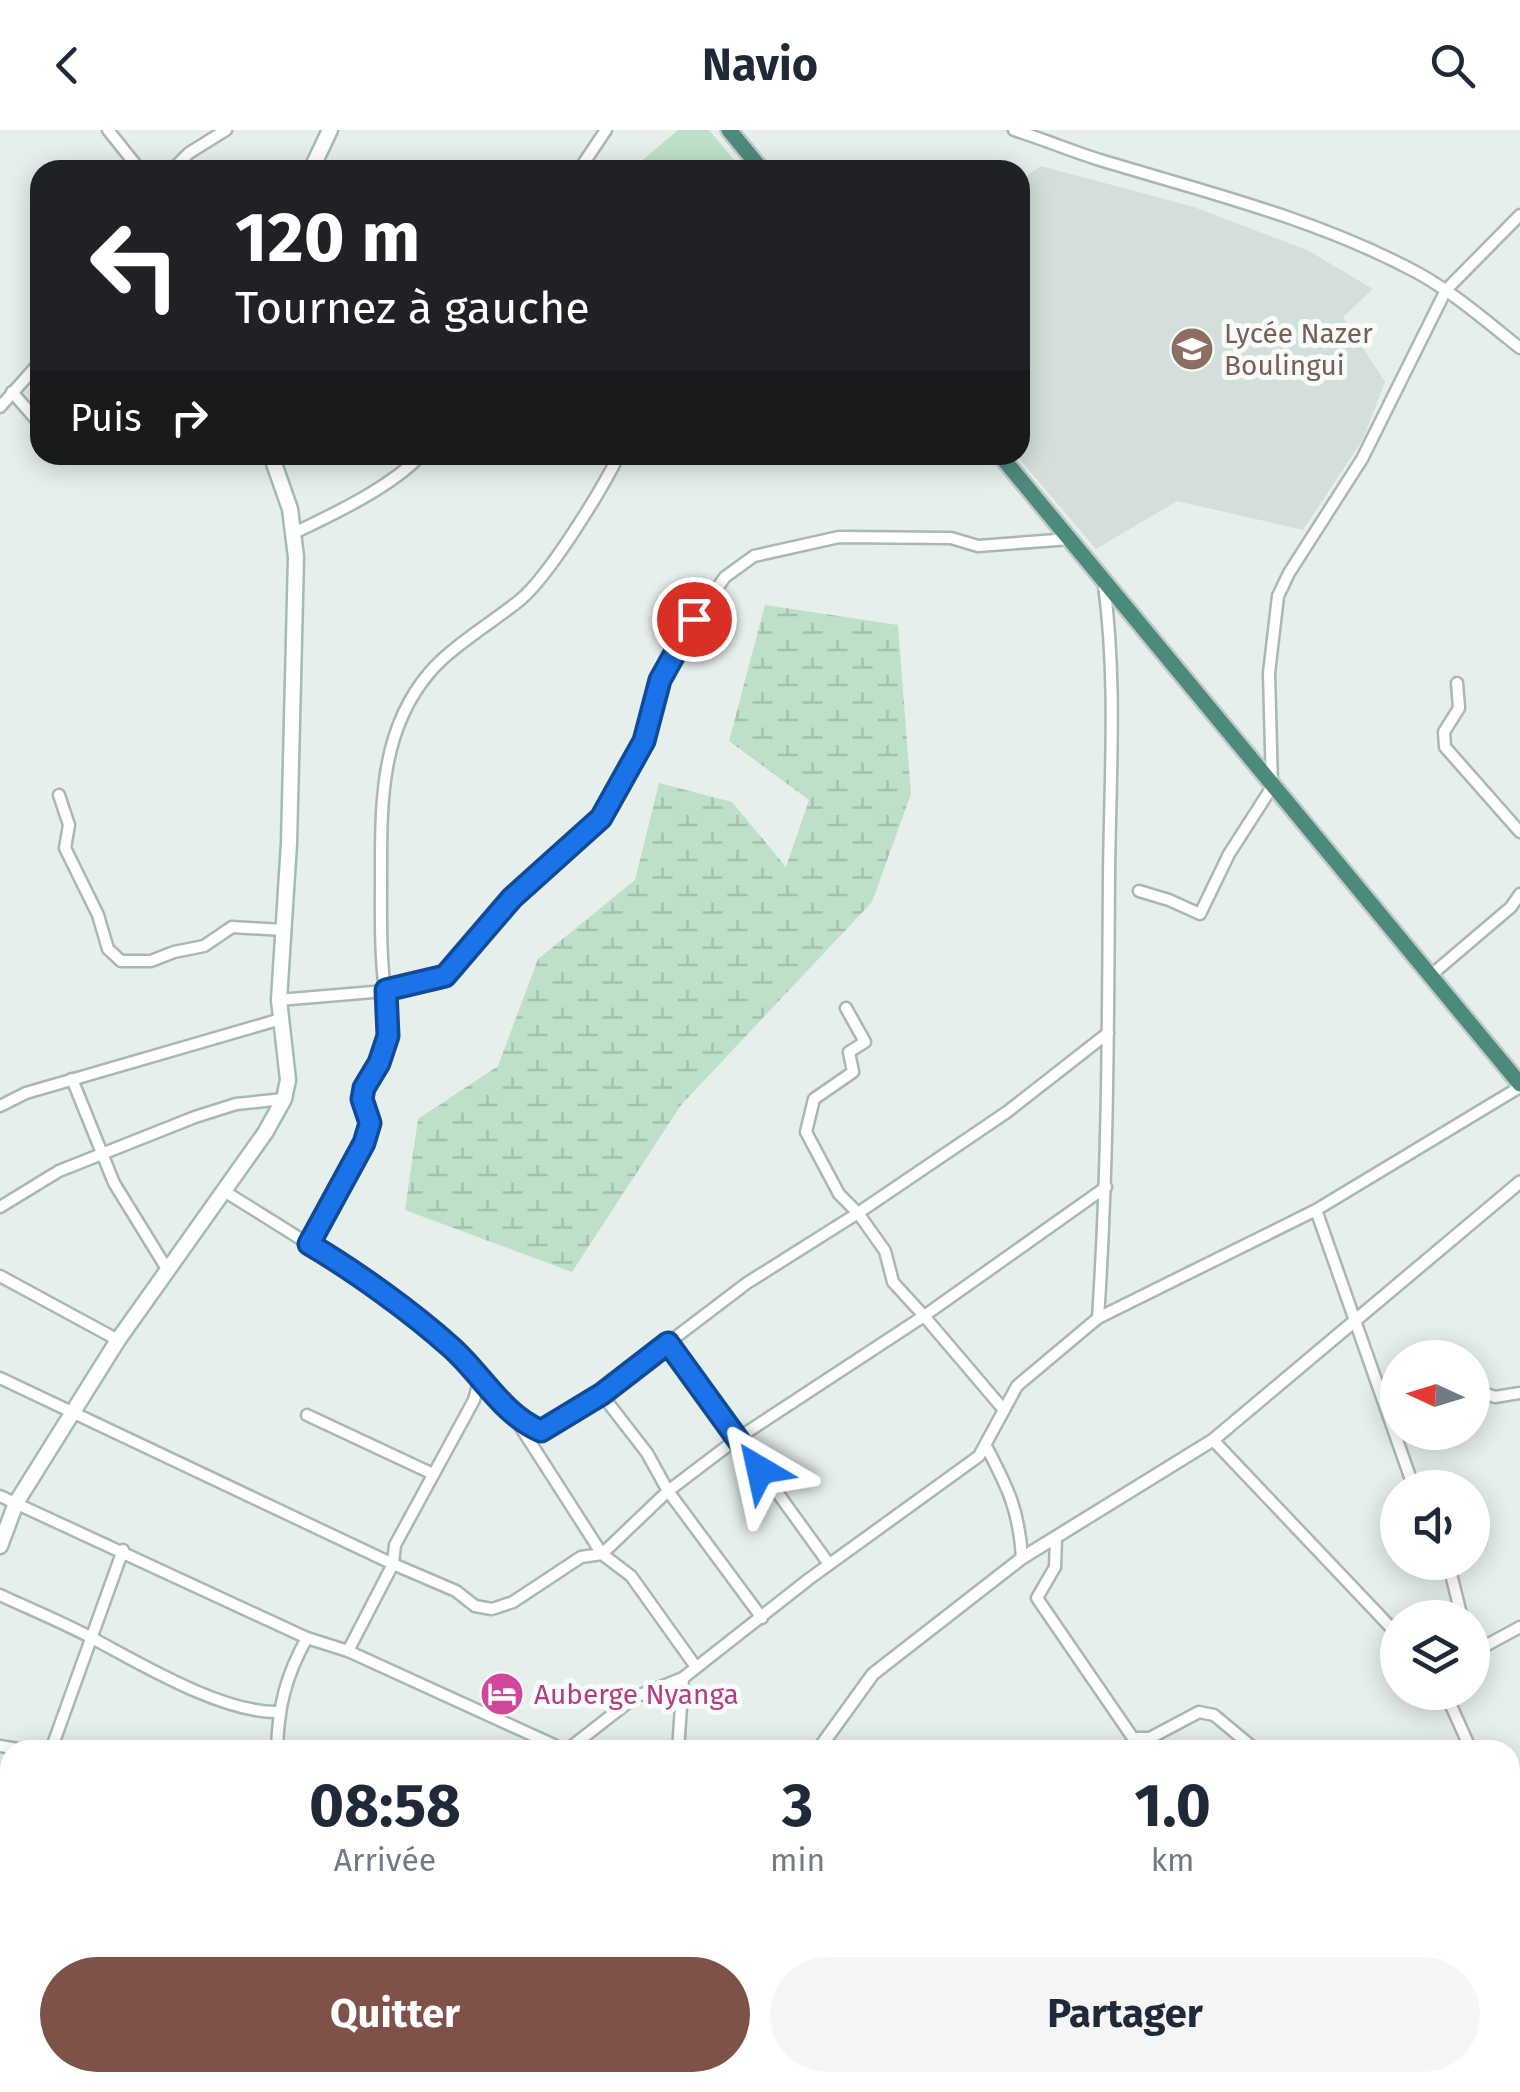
<!DOCTYPE html>
<html lang="fr">
<meta charset="utf-8">
<style>
body{margin:0;font-family:"Fira Sans",sans-serif;background:#f6f6f7;color:#1f2937;height:100vh;display:flex;flex-direction:column;font-size:38px;white-space:nowrap}
*{box-sizing:border-box;margin:0}
p{font-size:32px;color:#747a83}
.icon{flex:none;width:55px;height:55px;fill:none;stroke:currentColor;stroke-width:2;stroke-linecap:round;stroke-linejoin:round}
.map{position:relative;flex:1;overflow:hidden}
.side{position:absolute;left:0px;top:1610px;width:1520px;height:352px;display:flex;flex-direction:column;background:#fff;border-radius:30px 30px 0 0;box-shadow:0 5px 25px #0003}
.side>*{flex:none}
.guide{position:absolute;left:30px;top:30px;width:1000px;height:305px;border-radius:30px;box-shadow:0 5px 25px #0003;background:#202124;color:#fff;overflow:hidden}
.needle{width:65px;rotate:274deg}
.tools{position:absolute;left:1380px;top:1210px;display:grid;gap:20px}
.tools a{display:grid;place-items:center;width:110px;height:110px;border-radius:50%;background:#fff;box-shadow:0 5px 25px #0003;font-size:50px}
.pin{position:absolute;display:grid;place-items:center;width:85px;height:85px;color:#fff;margin:-42px;border:5px solid #fff;border-radius:50%;box-shadow:0 2px 10px #0007}
.me{position:absolute;width:110px;margin:-55px;rotate:324deg;stroke-linejoin:round;filter:drop-shadow(0 0 8px #0008)}
.turn{display:flex;align-items:center;gap:35px;height:210px;padding:0 40px;font-size:45px}
.turn .icon{width:130px;height:130px;stroke-width:2.5}
.turn b{display:block;font-size:70px;line-height:85px}
.then{display:flex;align-items:center;height:95px;padding:0 40px;background:#0003;gap:20px;font-size:38px}
.eta{display:flex;justify-content:space-evenly;align-items:center;height:170px;text-align:center}
.eta b{font-size:60px;font-weight:700;line-height:70px}
.primary-button{display:flex;gap:20px;margin-top:auto;padding:20px 40px}
.primary-button a{flex:1;height:115px;border-radius:60px;background:#7f5249;color:#fff;font-size:40px;font-weight:700;line-height:115px;text-align:center}
.primary-button a+a{background:#f6f6f7;color:#1f2937}
header{display:flex;justify-content:space-between;align-items:center;height:130px;padding:0 40px;background:#fff;font-size:45px;font-weight:700}
.map>svg:first-child{display:block}
.built{fill:#d4dfda}
.wetland{fill:url(#wetland-marsh)}
.pitch{fill:#bfe0c8}
.lines{fill:none;stroke-linecap:round;stroke-linejoin:round}
.minor-casing{stroke:#a8b8b2;stroke-width:15}
.tertiary-casing{stroke:#a8b8b2;stroke-width:16}
.secondary-casing{stroke:#a4bbb3;stroke-width:19}
.trunk-casing{stroke:#c2cac8;stroke-width:20}
.minor{stroke:#fff;stroke-width:10}
.tertiary{stroke:#fff;stroke-width:11}
.secondary{stroke:#fff;stroke-width:14}
.trunk{stroke:#4c8a7c;stroke-width:15}
.route-casing{stroke:#114b97;stroke-width:25}
.route{stroke:#1a73e8;stroke-width:18}
.labels{text-anchor:middle;dominant-baseline:central;stroke-width:10;stroke-linejoin:round;paint-order:stroke}
.education-label{font-size:28px;fill:#785e54;stroke:#f7fbf9;text-anchor:start}
.hotel-label{font-size:28px;fill:#b23c85;stroke:#f7fbf9;text-anchor:start}
</style>
<header><svg class="icon" aria-label="back" viewBox="0 0 24 24"><path d="M15 5l-7 7 7 7"/></svg>Navio<svg class="icon" aria-label="search" viewBox="0 0 24 24"><circle cx="10" cy="10" r="6"/><path d="M15 15l6 6"/></svg></header>
<div class="map">
<svg width="1520" height="1962" viewBox="0 0 1520 1962">
<defs>
<pattern id="wetland-marsh" width="20" height="14" patternUnits="userSpaceOnUse" patternTransform="scale(2.5)"><rect width="20" height="14" fill="#bfe0c8"/><path d="M1 5h8M5 5V1M11 12h8M15 12V8" fill="none" stroke="#a4c1ad"/></pattern>
</defs>
<rect width="100%" height="100%" fill="#e6efeb"/>
<path class="built" d="M1041,36L1194,77L1309,121L1373,159L1343,187L1385,252L1363,309L1303,400L1177,371L1096,419L1016,325H1020V50Z"/>
<path class="wetland" d="M765,475L898,495L911,664L872,772L681,975L572,1142L405,1080L418,989L498,936L538,829L635,750L659,653L732,672L786,737L809,670L729,611Z"/>
<path class="pitch" d="M678,0H709L742,40H631Z"/>
<g class="lines">
<defs>
<g id="minor">
<path d="M108,0L140,40"/>
<path d="M1014,0C1043,9 1071,21 1100,30C1206,62 1317,89 1416,142C1453,162 1486,191 1520,218"/>
<path d="M172,40L189,23L226,0"/>
<path d="M579,40L606,0"/>
<path d="M12,262L40,294"/>
<path d="M0,277L40,232"/>
<path d="M294,403C334,384 391,357 421,325"/>
<path d="M1457,553L1459,578L1444,602L1445,617L1520,702"/>
<path d="M59,665L69,695L65,718L98,785L108,819L121,831H151L174,822L204,816L232,797L283,800"/>
<path d="M1139,761L1169,770L1200,784L1229,724L1272,657L1269,543L1278,466L1289,443L1362,329L1446,160L1520,85"/>
<path d="M1430,846L1511,777L1520,764"/>
<path d="M279,870L385,861C380,822 381,785 381,746C381,674 380,600 430,542C451,517 493,492 520,470C549,446 601,361 619,325"/>
<path d="M846,878L865,912L849,922L853,942L814,969L806,1002L839,1064L858,1083L1007,982L1108,903"/>
<path d="M72,949L114,1053L167,1139"/>
<path d="M0,976L26,963L281,889"/>
<path d="M224,1061C313,1117 407,1170 480,1248L474,1270L395,1415L393,1434L348,1521"/>
<path d="M0,1077L59,1041L195,987L236,974L284,969"/>
<path d="M1316,1080L1414,1358"/>
<path d="M309,1114L364,1013L371,993L362,969L364,958L379,933L388,907L385,861L445,846L512,769L601,688L643,611L660,551L680,510L725,447L754,426L839,407L951,408L978,416L1070,409"/>
<path d="M0,1146L118,1210"/>
<path d="M1098,1188C1108,1040 1108,893 1109,745C1110,647 1117,551 1104,455"/>
<path d="M668,1213L747,1153L858,1083L885,1121L893,1152L924,1186L1106,1057"/>
<path d="M0,1248L393,1434L456,1461L475,1476L492,1479L513,1472L581,1427L602,1424L631,1446L696,1537"/>
<path d="M480,1248L509,1279L602,1424L668,1361L647,1323L602,1265"/>
<path d="M1380,1256L1398,1251"/>
<path d="M1472,1259L1495,1267L1520,1263"/>
<path d="M509,1279L519,1291L541,1301L602,1265L668,1213L738,1308L668,1361L762,1488"/>
<path d="M307,1285L433,1344"/>
<path d="M1213,1310L1398,1505"/>
<path d="M986,1316C1008,1358 1019,1380 1022,1428"/>
<path d="M0,1366L307,1508L348,1521L565,1620"/>
<path d="M1056,1408L1055,1437L1037,1468L1133,1608H1150L1199,1582L1214,1585L1256,1620"/>
<path d="M1448,1432L1462,1488"/>
<path d="M829,1434L738,1308L924,1186L1004,1280"/>
<path d="M0,1465C30,1479 62,1492 92,1508C141,1534 222,1583 278,1582"/>
<path d="M1472,1523L1520,1497"/>
<path d="M1445,1562L1471,1620"/>
<path d="M0,1616L23,1620"/>
<path d="M51,1620L123,1420"/>
<path d="M277,1620C278,1577 286,1545 307,1508"/>
<path d="M567,1620L635,1567L683,1548L809,1449L979,1326L1017,1256L1098,1188L1316,1080L1520,957"/>
<path d="M678,1620L683,1548"/>
<path d="M0,1744L10,1719"/>
<path d="M1510,1758L1520,1783"/>
<path d="M0,1787H10"/>
<path d="M0,1893L10,1892"/>
<path d="M41,1962L49,1952"/>
<path d="M305,1962L320,1952"/>
<path d="M701,1962L729,1952"/>
</g>
<g id="tertiary">
<path d="M818,1620L873,1544L1022,1428L1213,1310L1520,1052"/>
<path d="M837,1952L839,1962"/>
</g>
<g id="secondary">
<path d="M311,40L330,0"/>
<path d="M0,1416L16,1373L118,1210L265,1003L284,969L288,950L279,870L289,713L296,427L290,379L271,325"/>
</g>
<g id="trunk">
<path d="M729,0L762,40"/>
<path d="M1000,325L1520,954"/>
</g>
</defs>
<use href="#minor" class="minor-casing"/>
<use href="#tertiary" class="tertiary-casing"/>
<use href="#secondary" class="secondary-casing"/>
<use href="#trunk" class="trunk-casing"/>
<use href="#minor" class="minor"/>
<use href="#tertiary" class="tertiary"/>
<use href="#secondary" class="secondary"/>
<use href="#trunk" class="trunk"/>
</g>
<g class="lines">
<defs>
<path id="route" d="M694,489L660,550L644,611L601,688L512,768L445,846L386,860L388,906L379,933L364,958L362,969L370,993L364,1013L309,1114C355,1141 412,1182 452,1218C483,1246 502,1284 541,1301L602,1264L668,1213L760,1340"/>
</defs>
<use href="#route" class="route-casing"/>
<use href="#route" class="route"/>
</g>
<defs>
<symbol id="school-disc" viewBox="-11 -11 22 22"><circle r="9.5" fill="#8d6e63" stroke="#f7fbf9"/><path d="M0-5L7-2L0 1L-7-2ZM-4 1L0 2.5L4 1V4Q0 6-4 4Z" fill="#fff"/></symbol>
<symbol id="hotel-disc" viewBox="-11 -11 22 22"><circle r="9.5" fill="#d1479c" stroke="#f7fbf9"/><path d="M-6-4.5h1.5V1H6V5H4.5V3h-9V5H-6ZM-4 0a1.8 1.8 0 1 1 3.6 0ZM.5 0V-2.5h3Q6-2.5 6 0Z" fill="#fff"/></symbol>
</defs>
<g fill-rule="evenodd">
<use href="#school-disc" x="1167" y="194" width="50" height="50"/>
<use href="#hotel-disc" x="477" y="1539" width="50" height="50"/>
</g>
<g class="labels">
<g class="education-label">
<text x="1224" y="203">Lycée Nazer<tspan x="1224" dy="32">Boulingui</tspan></text>
</g>
<g class="hotel-label">
<text x="534" y="1564">Auberge Nyanga</text>
</g>
</g>
</svg>
<div class="tools">
<a><svg class="needle" viewBox="-14 -14 28 28"><path d="M0-13l5 13h-10z" fill="#e53935"/><path d="M0 13l5-13h-10z" fill="#747a83"/></svg></a>
<a><svg class="icon" aria-label="sound" viewBox="0 0 24 24"><path d="M4 9h4l5-4v14l-5-4H4zM17 9q2 3 0 6"/></svg></a>
<a><svg class="icon" aria-label="layers" viewBox="0 0 24 24"><path d="M12 4l9 5-9 5-9-5zM3 14l9 5 9-5"/></svg></a>
</div>
<div class="pin" style="left:694px;top:489px;background:#d93025"><svg class="icon" aria-label="arrive" viewBox="0 0 24 24"><path d="M6 21V4h12l-3 4 3 4H6"/></svg></div>
<svg class="me" style="left:760px;top:1340px" viewBox="-20 -20 40 40"><path d="M0-17L14 15 0 8-14 15z" fill="#1a73e8" stroke="#fff" stroke-width="4"/></svg>
<div class="guide">
<div class="turn"><svg class="icon" aria-label="left" viewBox="0 0 24 24"><path d="M17 20v-9H6M10 6l-5 5 5 5"/></svg><div><b>120 m</b>Tournez à gauche</div></div>
<div class="then">Puis<svg class="icon" aria-label="right" viewBox="0 0 24 24"><path d="M7 20v-9h11M14 6l5 5-5 5"/></svg></div>
</div>
<section class="side">
<div class="eta">
<div><b>08:58</b><p>Arrivée</p></div>
<div><b>3</b><p>min</p></div>
<div><b>1.0</b><p>km</p></div>
</div>
<div class="primary-button"><a>Quitter</a><a>Partager</a></div>
</section>
</div>
